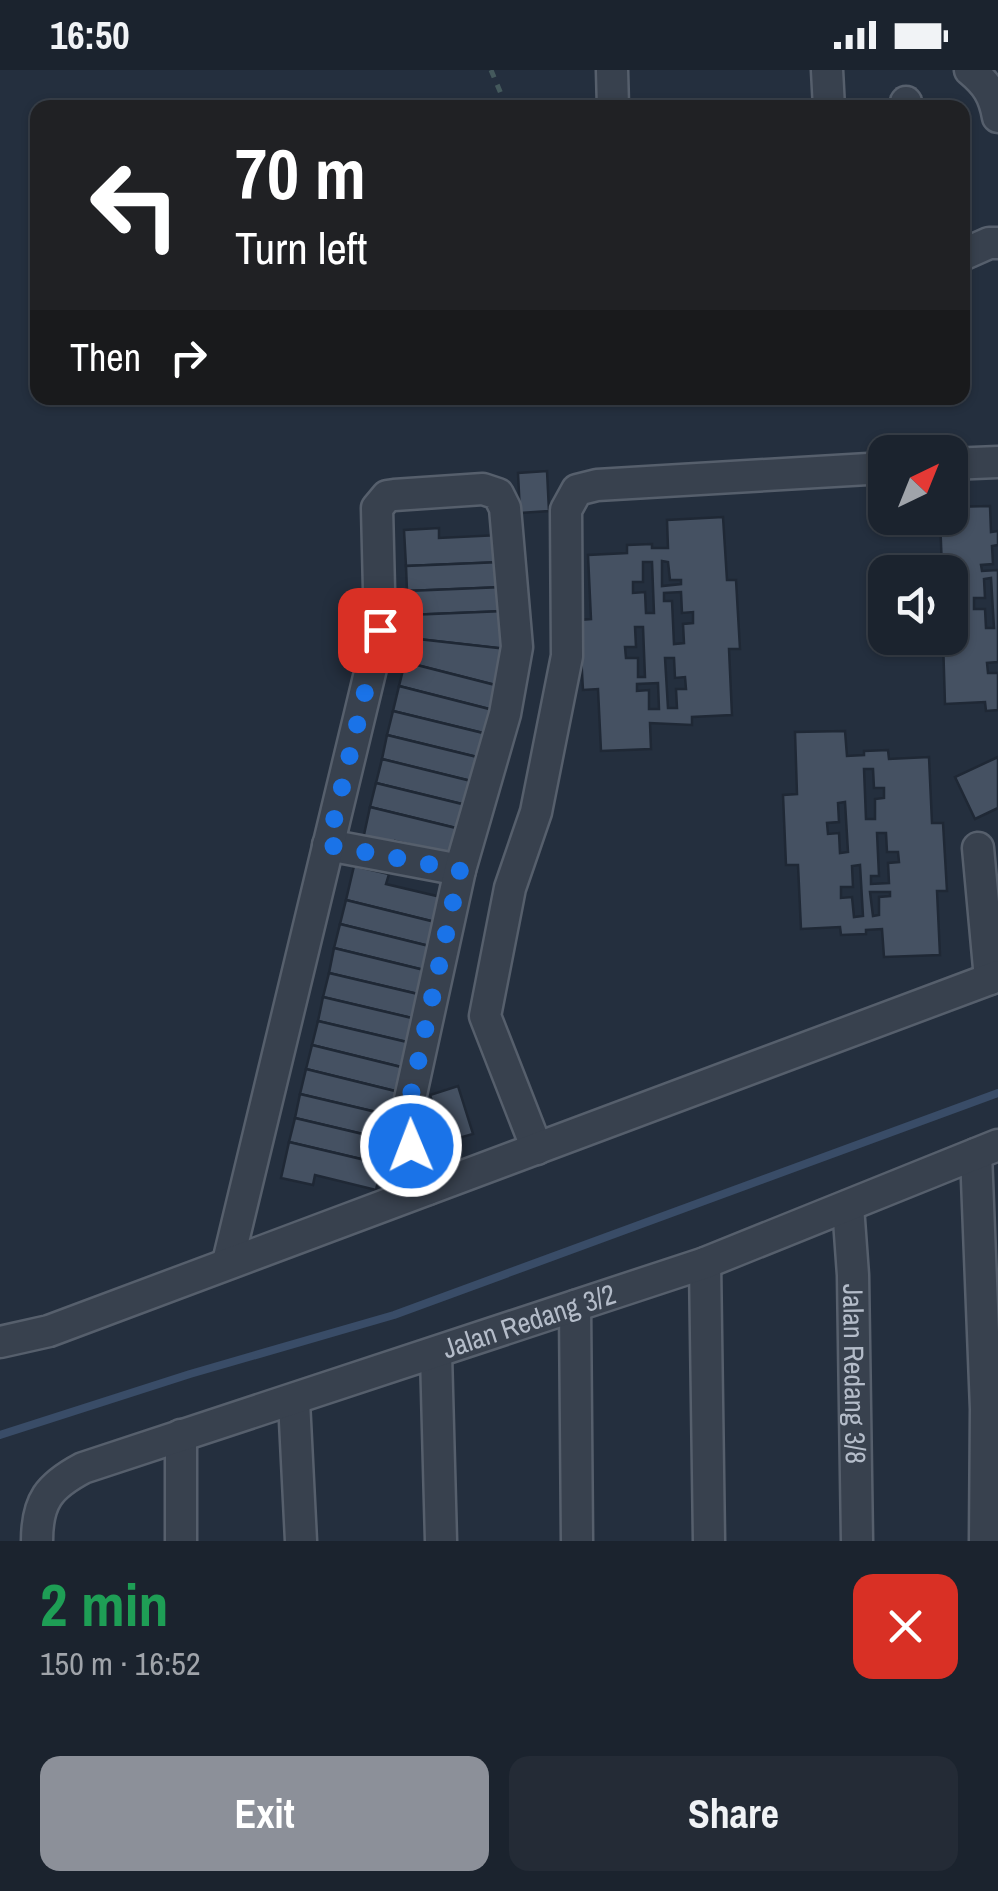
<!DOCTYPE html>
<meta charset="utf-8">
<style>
body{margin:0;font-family:"Archivo Narrow",sans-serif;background:#242b36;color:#f1f3f6;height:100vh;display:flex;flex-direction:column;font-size:38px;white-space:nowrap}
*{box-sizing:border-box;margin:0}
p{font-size:32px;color:#a0a4aa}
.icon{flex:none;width:55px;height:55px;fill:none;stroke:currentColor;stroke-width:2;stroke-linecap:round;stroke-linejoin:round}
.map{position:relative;height:1471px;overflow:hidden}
.side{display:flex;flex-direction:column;background:#1b232e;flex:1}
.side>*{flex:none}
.guide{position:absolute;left:30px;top:30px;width:940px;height:305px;border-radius:20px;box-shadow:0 2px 8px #0004,0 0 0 2px #39404a;background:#202124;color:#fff;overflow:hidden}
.needle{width:65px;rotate:43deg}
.tools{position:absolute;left:868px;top:365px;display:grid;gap:20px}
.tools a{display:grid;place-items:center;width:100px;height:100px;border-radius:20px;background:#1b232e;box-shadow:0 2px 8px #0004,0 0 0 2px #39404a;font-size:50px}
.pin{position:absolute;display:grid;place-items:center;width:85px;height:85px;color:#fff;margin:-42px;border-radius:20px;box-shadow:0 5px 15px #0006}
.me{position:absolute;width:110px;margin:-55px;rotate:359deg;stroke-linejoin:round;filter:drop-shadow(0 0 8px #0008)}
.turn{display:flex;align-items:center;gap:35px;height:210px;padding:0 40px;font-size:45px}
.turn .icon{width:130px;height:130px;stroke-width:2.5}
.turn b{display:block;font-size:70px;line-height:85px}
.then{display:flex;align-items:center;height:95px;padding:0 40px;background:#0003;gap:20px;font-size:38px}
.round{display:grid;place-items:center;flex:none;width:105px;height:105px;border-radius:20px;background:#242b36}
.headline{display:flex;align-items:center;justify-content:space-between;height:170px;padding:0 40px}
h1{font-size:60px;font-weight:700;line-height:75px;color:#1e9e55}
.action{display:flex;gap:20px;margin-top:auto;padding:20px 40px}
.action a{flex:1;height:115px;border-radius:20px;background:#8c9099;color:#fff;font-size:40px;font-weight:700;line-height:115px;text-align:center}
.action a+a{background:#242b36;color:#f1f3f6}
.status{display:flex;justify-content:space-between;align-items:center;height:70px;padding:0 50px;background:#1b232e;direction:ltr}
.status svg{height:28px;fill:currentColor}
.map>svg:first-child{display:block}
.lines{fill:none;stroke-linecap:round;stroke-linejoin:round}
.stream{stroke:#394c67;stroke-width:8}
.building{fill:#455162;stroke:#1f2835;stroke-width:2.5;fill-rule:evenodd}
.minor-casing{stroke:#565f6c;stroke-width:35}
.path{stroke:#44595c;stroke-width:5;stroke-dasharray:8 8;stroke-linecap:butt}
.minor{stroke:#38414e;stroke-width:30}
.route{stroke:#1a73e8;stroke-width:18;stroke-dasharray:0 32.4}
.labels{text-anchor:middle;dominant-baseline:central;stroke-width:9;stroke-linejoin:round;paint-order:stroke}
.street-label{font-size:28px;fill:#b4bcc9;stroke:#1d2633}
</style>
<div class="status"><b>16:50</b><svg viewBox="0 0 49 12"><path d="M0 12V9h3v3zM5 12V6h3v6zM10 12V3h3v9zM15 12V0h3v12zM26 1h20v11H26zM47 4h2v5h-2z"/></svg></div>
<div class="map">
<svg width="998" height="1471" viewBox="0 0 998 1471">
<rect width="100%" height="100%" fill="#242f3e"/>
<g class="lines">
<path class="stream" d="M0,1365L190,1304L394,1245L998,1023"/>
</g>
<g class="building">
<path d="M547,401L549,441L520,443L518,403Z"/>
<path d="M990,436L991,462L998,461V475L992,476L993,494L981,495L982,501L998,500V592L987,593L988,603H998V640L986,641L985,632L945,634L943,570L930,571V568H950V502H927V500L942,499L940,448H950V437ZM991,508L994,558H986L985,539H974V528H985L984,509Z"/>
<path d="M723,447L727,510H736L740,579H729L732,645L692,647V655L650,653L651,679L601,681L598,619L583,620L579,550L591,549L588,485L627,483V475L652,474V478H668L667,450ZM662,491L668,492L670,510H681V514L662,516ZM643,492H652L654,543H646L645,522L633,523V512H643ZM681,522L682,543L693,542V553L683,554L684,573L674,574L672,531H664V523ZM635,557H643L645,607H638V588H626L625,577H636ZM665,588H674L675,608L685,607L686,619H676L677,638H668ZM658,613L659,639H649V620L637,621V614Z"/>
<path d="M439,458V468L500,465L502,492L406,496L404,460Z"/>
<path d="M502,492L504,517L407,521L406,496Z"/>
<path d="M504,517L505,541L408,545L407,521Z"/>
<path d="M505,541L507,579L409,568L408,545Z"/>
<path d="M409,568L507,579L499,616L405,592Z"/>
<path d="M405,592L499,616L493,640L399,616Z"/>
<path d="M399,616L493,640L487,664L393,641Z"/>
<path d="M393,641L487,664L481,688L387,665Z"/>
<path d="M845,661L847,686L864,685V681L888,680L889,689L929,687L932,753H943L947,821H937L940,885L884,887L882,859L866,860V864L841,865L840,857L801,859L798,795H786L783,725L797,724L795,662ZM864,699H873L874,718H884V728L875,729V749H866ZM845,732L848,782L840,783L839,763L828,764L827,753L839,752L838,733ZM877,763H886L887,782H898L899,792L888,793L889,813L871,814V806H879ZM860,795L863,846L854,847L852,827L841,828V817H853L852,796ZM870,822H890V826L879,827V845L873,846Z"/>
<path d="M387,665L481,688L475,712L382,689Z"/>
<path d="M998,687V738L975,749L955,707Z"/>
<path d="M382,689L475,712L470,736L376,713Z"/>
<path d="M376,713L470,736L464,760L370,737Z"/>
<path d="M370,737L464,760L458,786L395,771L392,782L362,774Z"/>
<path d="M354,796L389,804L386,814L445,828L439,853L346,830Z"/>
<path d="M346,830L439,853L433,877L340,854Z"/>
<path d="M340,854L433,877L428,901L334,878Z"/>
<path d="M334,878L428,901L422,925L329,903Z"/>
<path d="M329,903L422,925L416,949L323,927Z"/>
<path d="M323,927L416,949L411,973L318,951Z"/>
<path d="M318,951L411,973L405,998L312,975Z"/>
<path d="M312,975L405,998L399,1022L306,999Z"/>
<path d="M306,999L399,1022L393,1046L300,1024Z"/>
<path d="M458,1016L473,1064L445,1072L430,1025Z"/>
<path d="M300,1024L393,1046L388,1070L295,1048Z"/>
<path d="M295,1048L388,1070L382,1094L289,1072Z"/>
<path d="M289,1072L382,1094L376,1120L315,1105L313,1115L281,1108Z"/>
</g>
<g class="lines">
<defs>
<g id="minor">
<path d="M612,0L613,38"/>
<path d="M827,0L829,38"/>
<path d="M970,0C987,14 994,25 998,47"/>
<path d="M906,38V32"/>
<path d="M962,185L989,173H998"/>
<path d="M950,394L998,392"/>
<path d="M328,775L460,800"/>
<path d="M978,778L990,909"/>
<path d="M537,1079L485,946L510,818L536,742L567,586L566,440L577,420L597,415L885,398"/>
<path d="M976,1084L986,1339L985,1471"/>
<path id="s1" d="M848,1136L853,1205L857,1471"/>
<path d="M228,1192L380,561L377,438L387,426L394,425L483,419L498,424L505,438L517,577L505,644L460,800L410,1029C405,1066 415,1086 428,1119"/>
<path d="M705,1193L709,1471"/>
<path d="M575,1236L577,1471"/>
<path d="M0,1272L49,1261L998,906"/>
<path d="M436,1284L441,1471"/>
<path d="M294,1331L301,1471"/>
<path d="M181,1365V1471"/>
<path id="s2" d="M37,1471C37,1431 49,1416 83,1398L705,1193L998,1075"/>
</g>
</defs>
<use href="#minor" class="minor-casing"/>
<path class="path" d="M491,0L507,38"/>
<use href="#minor" class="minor"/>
</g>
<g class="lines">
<path class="route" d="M380,560L328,775L460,800L410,1029L406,1054L411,1076"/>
</g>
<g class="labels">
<g class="street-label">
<text stroke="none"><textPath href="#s2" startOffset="562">Jalan Redang 3/2</textPath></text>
<text stroke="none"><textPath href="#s1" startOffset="168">Jalan Redang 3/8</textPath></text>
</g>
</g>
</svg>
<div class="tools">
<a><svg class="needle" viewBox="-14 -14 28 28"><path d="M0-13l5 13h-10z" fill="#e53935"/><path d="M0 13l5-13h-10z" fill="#a0a4aa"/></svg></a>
<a><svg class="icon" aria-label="sound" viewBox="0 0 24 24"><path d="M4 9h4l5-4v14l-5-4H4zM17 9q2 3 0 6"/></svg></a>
</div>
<div class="pin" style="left:380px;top:560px;background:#d93025"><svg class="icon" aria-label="arrive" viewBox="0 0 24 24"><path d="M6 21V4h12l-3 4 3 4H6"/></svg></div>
<svg class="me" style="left:411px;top:1076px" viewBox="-20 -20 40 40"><circle r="17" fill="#1a73e8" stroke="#fff" stroke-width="3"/><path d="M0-11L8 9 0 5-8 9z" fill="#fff"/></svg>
<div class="guide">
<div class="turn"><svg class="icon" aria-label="left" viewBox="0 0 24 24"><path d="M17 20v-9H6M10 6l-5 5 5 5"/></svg><div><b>70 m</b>Turn left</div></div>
<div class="then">Then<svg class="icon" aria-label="right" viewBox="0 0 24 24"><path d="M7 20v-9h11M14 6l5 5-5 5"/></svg></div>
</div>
</div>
<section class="side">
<div class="headline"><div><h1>2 min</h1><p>150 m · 16:52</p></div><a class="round" style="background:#d93025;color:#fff"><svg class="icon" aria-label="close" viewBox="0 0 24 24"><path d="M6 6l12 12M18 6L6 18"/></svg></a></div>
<div class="action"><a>Exit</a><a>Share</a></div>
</section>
